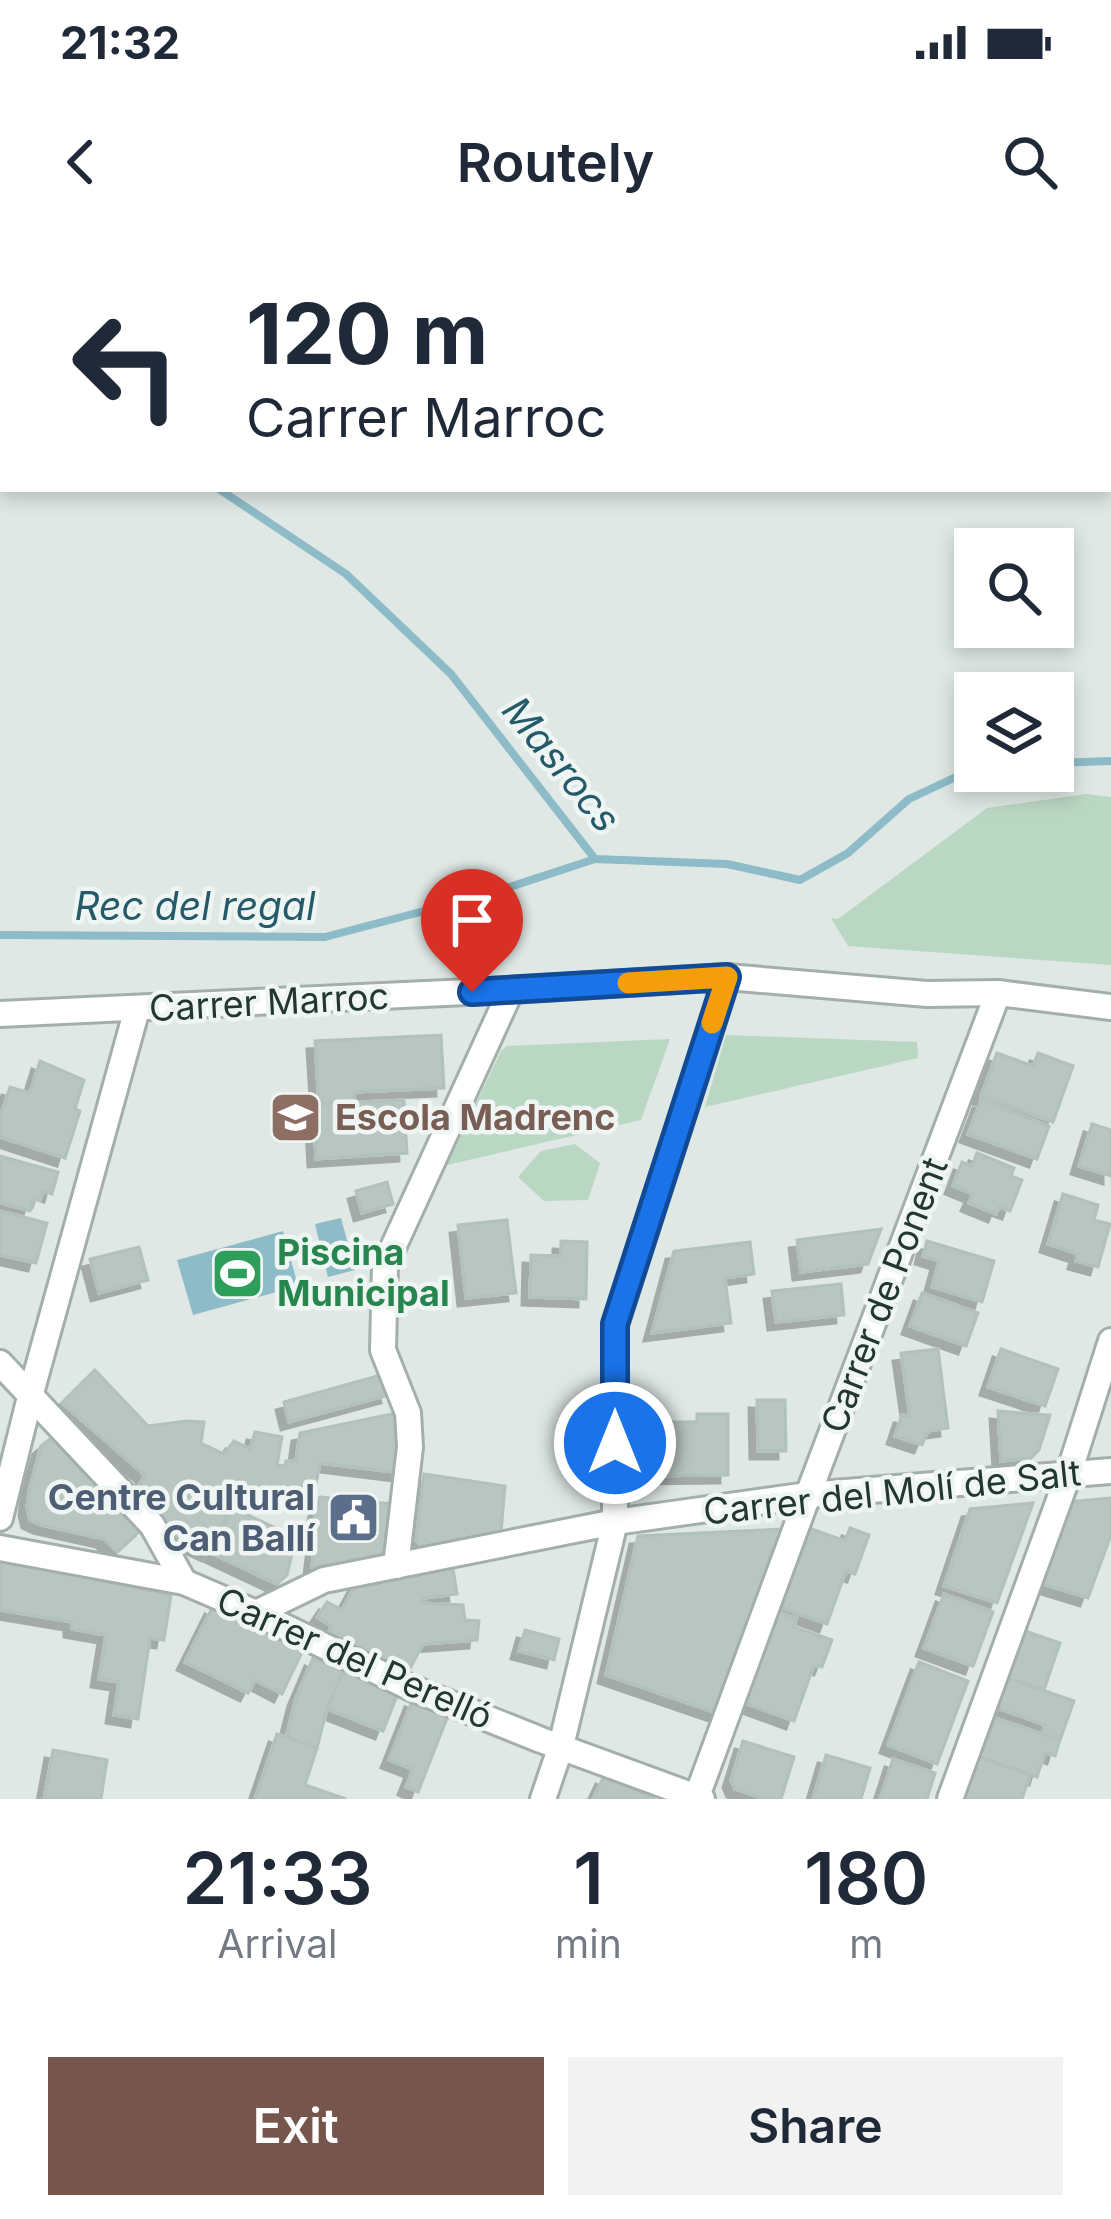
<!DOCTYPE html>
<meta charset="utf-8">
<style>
body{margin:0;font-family:Inter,sans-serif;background:#f2f2f3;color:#1f2937;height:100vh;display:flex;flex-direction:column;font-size:45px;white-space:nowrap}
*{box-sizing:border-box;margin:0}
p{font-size:39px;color:#747a83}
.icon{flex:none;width:66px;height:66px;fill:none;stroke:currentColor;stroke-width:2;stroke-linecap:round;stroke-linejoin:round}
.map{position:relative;height:1559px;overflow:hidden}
.sheet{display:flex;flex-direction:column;background:#fff;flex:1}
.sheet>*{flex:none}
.hud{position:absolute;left:0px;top:0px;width:1113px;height:252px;box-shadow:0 6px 18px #0003;background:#fff;color:#1f2937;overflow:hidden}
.buttons{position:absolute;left:954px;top:288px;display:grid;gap:24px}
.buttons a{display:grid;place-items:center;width:120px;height:120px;border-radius:0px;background:#fff;box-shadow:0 6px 18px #0003;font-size:60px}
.pin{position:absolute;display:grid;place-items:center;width:102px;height:102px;color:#fff;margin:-123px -51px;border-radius:50% 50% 50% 0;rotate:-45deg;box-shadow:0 0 12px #0007}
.pin .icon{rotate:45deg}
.me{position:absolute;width:132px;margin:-66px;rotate:0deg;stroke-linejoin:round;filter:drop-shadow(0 0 9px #0008)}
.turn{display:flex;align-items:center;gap:42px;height:252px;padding:0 48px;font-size:54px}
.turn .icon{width:156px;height:156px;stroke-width:2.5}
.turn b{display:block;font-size:84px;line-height:102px}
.eta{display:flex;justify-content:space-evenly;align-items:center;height:204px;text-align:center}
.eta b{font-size:72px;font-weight:600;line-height:84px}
.button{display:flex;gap:24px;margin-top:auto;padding:24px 48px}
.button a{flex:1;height:138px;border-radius:0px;background:#76554c;color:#fff;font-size:48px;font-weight:600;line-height:138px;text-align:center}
.button a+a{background:#f2f2f3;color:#1f2937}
.status{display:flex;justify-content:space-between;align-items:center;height:84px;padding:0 60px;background:#fff;direction:ltr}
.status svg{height:33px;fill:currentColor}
header{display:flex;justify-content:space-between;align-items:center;height:156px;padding:0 48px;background:#fff;font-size:54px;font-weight:600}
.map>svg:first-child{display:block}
.green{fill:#bad7c3}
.water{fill:#8dbbc7}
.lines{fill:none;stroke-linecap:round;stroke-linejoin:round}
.stream{stroke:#8dbbc7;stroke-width:8}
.building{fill:#b8c5c1;stroke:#b2c1bc;stroke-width:3;filter:url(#shadow)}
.street-casing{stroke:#a3afab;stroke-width:30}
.street{stroke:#fff;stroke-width:24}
.route-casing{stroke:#114b97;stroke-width:30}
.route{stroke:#1a73e8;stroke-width:21}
.slow{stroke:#f59e0b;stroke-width:21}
.labels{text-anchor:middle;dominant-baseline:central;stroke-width:9;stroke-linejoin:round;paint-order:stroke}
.street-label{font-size:36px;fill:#223632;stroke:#eff5f2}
.education-label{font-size:36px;font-weight:bold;fill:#785e54;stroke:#eff5f2;text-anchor:start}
.leisure-label{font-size:36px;font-weight:bold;fill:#27864d;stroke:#eff5f2;text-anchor:start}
.service-label{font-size:36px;font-weight:bold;fill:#4e5e75;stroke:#eff5f2;text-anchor:end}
.water-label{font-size:39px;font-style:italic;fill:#245a6a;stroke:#eff5f2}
</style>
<div class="status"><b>21:32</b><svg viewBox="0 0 49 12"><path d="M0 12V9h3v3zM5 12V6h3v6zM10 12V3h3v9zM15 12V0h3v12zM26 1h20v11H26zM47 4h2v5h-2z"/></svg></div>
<header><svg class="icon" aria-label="back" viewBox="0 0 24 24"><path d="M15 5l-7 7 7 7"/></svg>Routely<svg class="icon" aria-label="search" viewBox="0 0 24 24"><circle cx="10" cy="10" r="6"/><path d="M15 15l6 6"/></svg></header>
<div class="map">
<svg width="1111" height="1559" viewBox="0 0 1111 1559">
<defs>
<filter id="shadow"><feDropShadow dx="-8" dy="8" stdDeviation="0" flood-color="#0004"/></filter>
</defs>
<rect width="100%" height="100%" fill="#dfe8e4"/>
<g class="green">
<path d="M1086,554L1111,557V725L848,706L831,678L838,679L987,568Z"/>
<path d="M726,795L917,802L918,818L705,867Z"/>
<path d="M670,799L641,880L447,925L501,811L507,806Z"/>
<path d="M575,904L600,923L588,960L544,961L518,937L541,911Z"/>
</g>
<g class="water">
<path d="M341,978L355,1030L328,1037L315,984Z"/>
<path d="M283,991L298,1046L193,1075L177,1020Z"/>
</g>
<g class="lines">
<g class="stream">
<path d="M0,77L3,79"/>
<path d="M219,249L346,334L451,434L595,619L727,624L800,640L848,613L909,559L975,528"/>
<path d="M1053,523L1111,521"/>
<path d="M0,695L325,697L485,655L595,619"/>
</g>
</g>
<g class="building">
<path d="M441,795L444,848L354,852L355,863L319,866L315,801Z"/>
<path d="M997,813L1033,826L1038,813L1073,826L1053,882L981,856Z"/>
<path d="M40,821L84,840L75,869L80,871L65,918L0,897V878L10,847L30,853Z"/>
<path d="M404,860L407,913L316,919L313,864Z"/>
<path d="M981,860L1049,886L1037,919L968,894Z"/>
<path d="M1092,884L1111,890V936L1079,926Z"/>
<path d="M977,913L1014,928L1011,936L1022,940L1010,971L999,967L996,974L969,963L973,954L953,946L962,922L972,926Z"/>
<path d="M0,916L58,932L52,954L43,951L40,960L34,958L30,971L0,963Z"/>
<path d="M387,942L393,964L362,973L356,951Z"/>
<path d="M1063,954L1098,965L1094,980L1110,984L1098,1027L1076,1021L1078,1014L1048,1004Z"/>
<path d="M0,971L47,983L36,1023L0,1015Z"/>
<path d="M507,980L516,1053L466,1058L458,985Z"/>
<path d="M881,989L868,1024L801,1032L797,1000Z"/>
<path d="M561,1001L587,1002L586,1059L530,1057L531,1015L561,1016Z"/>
<path d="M927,1001L994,1021L982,1062L932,1047L939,1021L923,1016Z"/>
<path d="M750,1002L754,1034L725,1038L731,1083L652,1093L674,1011Z"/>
<path d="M139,1007L148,1040L99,1053L90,1019Z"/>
<path d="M841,1044L844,1075L776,1082L772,1051Z"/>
<path d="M922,1053L978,1073L966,1106L910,1086Z"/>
<path d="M938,1109L948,1188L928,1191L922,1205L895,1196L902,1175L910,1176L901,1113Z"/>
<path d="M1001,1109L1058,1129L1045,1166L988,1147Z"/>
<path d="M95,1130L148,1186L186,1181L204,1182L201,1203L224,1214L234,1201L250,1209L255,1192L282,1197L277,1225L285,1226L286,1221H296L300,1193L396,1173L402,1233L320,1223L313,1259L239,1248L210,1313L168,1294L134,1255L145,1235L62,1163Z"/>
<path d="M384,1134L389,1155L289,1182L284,1162Z"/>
<path d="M757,1160H785L786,1211H758Z"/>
<path d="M636,1167H661V1182H697V1174H728V1235L637,1236Z"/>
<path d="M998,1171L1050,1175L1039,1210L1031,1218L1001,1221Z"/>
<path d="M59,1197L143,1288L117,1312L104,1299L41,1285L30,1280L27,1268L29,1251L41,1206L50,1199Z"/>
<path d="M424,1234L505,1246L500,1304L427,1311L416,1301Z"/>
<path d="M320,1257L395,1264L389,1319L312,1327L316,1294L311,1292Z"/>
<path d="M1111,1258V1295L1088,1358L1036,1342L1068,1262Z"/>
<path d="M1033,1263L997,1363L944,1346L970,1269Z"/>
<path d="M232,1268L296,1297L287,1335L277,1344L213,1314Z"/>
<path d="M809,1288L845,1301L850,1288L869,1295L855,1334L846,1331L827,1384L780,1367Z"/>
<path d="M783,1289L720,1474L606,1435L638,1296Z"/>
<path d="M0,1319L171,1355L164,1400L150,1398L138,1479L114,1475L119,1442L99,1439L106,1395L72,1389V1382L0,1370Z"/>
<path d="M452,1322L457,1354L424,1358L420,1363L463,1365L465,1380L479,1381L477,1400L423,1404L407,1434L327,1397L331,1386L317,1377L327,1362L342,1370L358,1340Z"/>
<path d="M944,1354L993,1372L973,1426L924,1408Z"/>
<path d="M213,1366L303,1410L282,1454L255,1440L248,1453L185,1422Z"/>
<path d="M778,1372L797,1378L794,1387L832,1400L822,1427L814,1425L794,1481L745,1463Z"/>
<path d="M1019,1389L1060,1403L1044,1450L1002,1436Z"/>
<path d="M525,1390L559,1399L554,1420L519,1411Z"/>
<path d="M313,1418L343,1432L327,1469L317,1508L286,1497L296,1458Z"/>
<path d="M919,1422L968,1441L937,1524L888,1505Z"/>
<path d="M343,1432L398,1453L383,1491L327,1469Z"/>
<path d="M1002,1436L1074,1461L1060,1500L1042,1494L1045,1485L992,1466Z"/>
<path d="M413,1459L449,1473L418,1552L406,1547L413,1529L389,1520Z"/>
<path d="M995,1478L1060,1500L1055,1516L1045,1513L1037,1537L980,1517Z"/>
<path d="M277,1494L317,1508L305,1545L346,1559H255Z"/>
<path d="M743,1501L794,1517L781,1559H765L735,1549L731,1540Z"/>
<path d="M53,1510L107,1520L101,1559H44Z"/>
<path d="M826,1515L870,1528L861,1559H813Z"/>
<path d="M974,1515L1030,1535L1022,1559H960Z"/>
<path d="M893,1519L935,1533L927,1559H880Z"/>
<path d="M604,1536L655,1559H593Z"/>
</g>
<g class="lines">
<defs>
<g id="street">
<path d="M0,774L511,750L727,737L927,754L998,753L1111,767"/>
<path d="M0,1123L152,1285L184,1342"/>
<path d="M0,1278L31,1153L137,769"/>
<path d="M0,1308L184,1342L256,1373L409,1447L541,1500L702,1559"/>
<path d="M396,1326L410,1207L408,1173L383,1110L385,1025L511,750"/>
<path d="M256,1373L324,1340L615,1282L808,1255L1111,1231"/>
<path d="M543,1559L561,1506L615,1282V1085L727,737"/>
<path d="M696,1559L808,1255L998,753"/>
<path d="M950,1559L1069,1233L1111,1101"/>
</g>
</defs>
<use href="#street" class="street-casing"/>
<use href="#street" class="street"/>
</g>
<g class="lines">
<defs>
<path id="route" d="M472,752L727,737L615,1084V1203"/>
</defs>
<use href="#route" class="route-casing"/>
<use href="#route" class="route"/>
<path class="slow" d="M628,743L727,737L712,783"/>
</g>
<defs>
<symbol id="school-square" viewBox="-11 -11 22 22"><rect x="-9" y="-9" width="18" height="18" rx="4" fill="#8d6e63" stroke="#eff5f2"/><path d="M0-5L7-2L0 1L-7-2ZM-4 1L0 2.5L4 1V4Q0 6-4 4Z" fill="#fff"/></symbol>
<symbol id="stadium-square" viewBox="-11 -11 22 22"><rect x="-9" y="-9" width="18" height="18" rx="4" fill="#2e9e5b" stroke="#eff5f2"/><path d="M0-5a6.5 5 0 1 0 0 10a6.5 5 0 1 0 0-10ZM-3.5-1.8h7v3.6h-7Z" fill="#fff"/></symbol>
<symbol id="civic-square" viewBox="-11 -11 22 22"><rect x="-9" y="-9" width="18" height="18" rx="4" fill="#5c6f8a" stroke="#eff5f2"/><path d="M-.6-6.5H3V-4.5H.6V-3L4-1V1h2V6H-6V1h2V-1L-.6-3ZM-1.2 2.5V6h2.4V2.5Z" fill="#fff"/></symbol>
</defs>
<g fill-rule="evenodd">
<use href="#school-square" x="266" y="848" width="59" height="59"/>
<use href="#stadium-square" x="208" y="1004" width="59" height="59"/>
<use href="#civic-square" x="324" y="1248" width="59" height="59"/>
</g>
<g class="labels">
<g class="street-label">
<text transform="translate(269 762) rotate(-3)">Carrer Marroc</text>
<text transform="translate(884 1055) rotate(-69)">Carrer de Ponent</text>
<text transform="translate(892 1252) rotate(-6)">Carrer del Molí de Salt</text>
<text transform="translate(355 1418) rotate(24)">Carrer del Perelló</text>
</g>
<g class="education-label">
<text x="335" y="877">Escola Madrenc</text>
</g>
<g class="leisure-label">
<text x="277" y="1012">Piscina<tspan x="277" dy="41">Municipal</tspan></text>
</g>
<g class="service-label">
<text x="315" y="1257">Centre Cultural<tspan x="315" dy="41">Can Ballí</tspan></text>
</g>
<g class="water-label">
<text transform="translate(562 524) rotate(51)">Masrocs</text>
<text x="195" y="665">Rec del regal</text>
</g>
</g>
</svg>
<div class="buttons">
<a><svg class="icon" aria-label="search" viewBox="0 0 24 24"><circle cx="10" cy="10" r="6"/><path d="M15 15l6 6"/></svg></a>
<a><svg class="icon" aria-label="layers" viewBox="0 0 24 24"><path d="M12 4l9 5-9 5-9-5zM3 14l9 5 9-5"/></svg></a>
</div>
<div class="pin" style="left:472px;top:752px;background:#d93025"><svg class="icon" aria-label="arrive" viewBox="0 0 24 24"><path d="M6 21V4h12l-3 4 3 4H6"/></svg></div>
<svg class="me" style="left:615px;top:1203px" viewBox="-20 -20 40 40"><circle r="17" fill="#1a73e8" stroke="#fff" stroke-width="3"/><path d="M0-11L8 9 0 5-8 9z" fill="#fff"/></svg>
<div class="hud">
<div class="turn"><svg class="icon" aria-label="left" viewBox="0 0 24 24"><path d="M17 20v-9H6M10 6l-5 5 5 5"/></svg><div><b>120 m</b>Carrer Marroc</div></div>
</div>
</div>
<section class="sheet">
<div class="eta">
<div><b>21:33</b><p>Arrival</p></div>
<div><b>1</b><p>min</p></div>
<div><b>180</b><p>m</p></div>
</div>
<div class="button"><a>Exit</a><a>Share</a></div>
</section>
